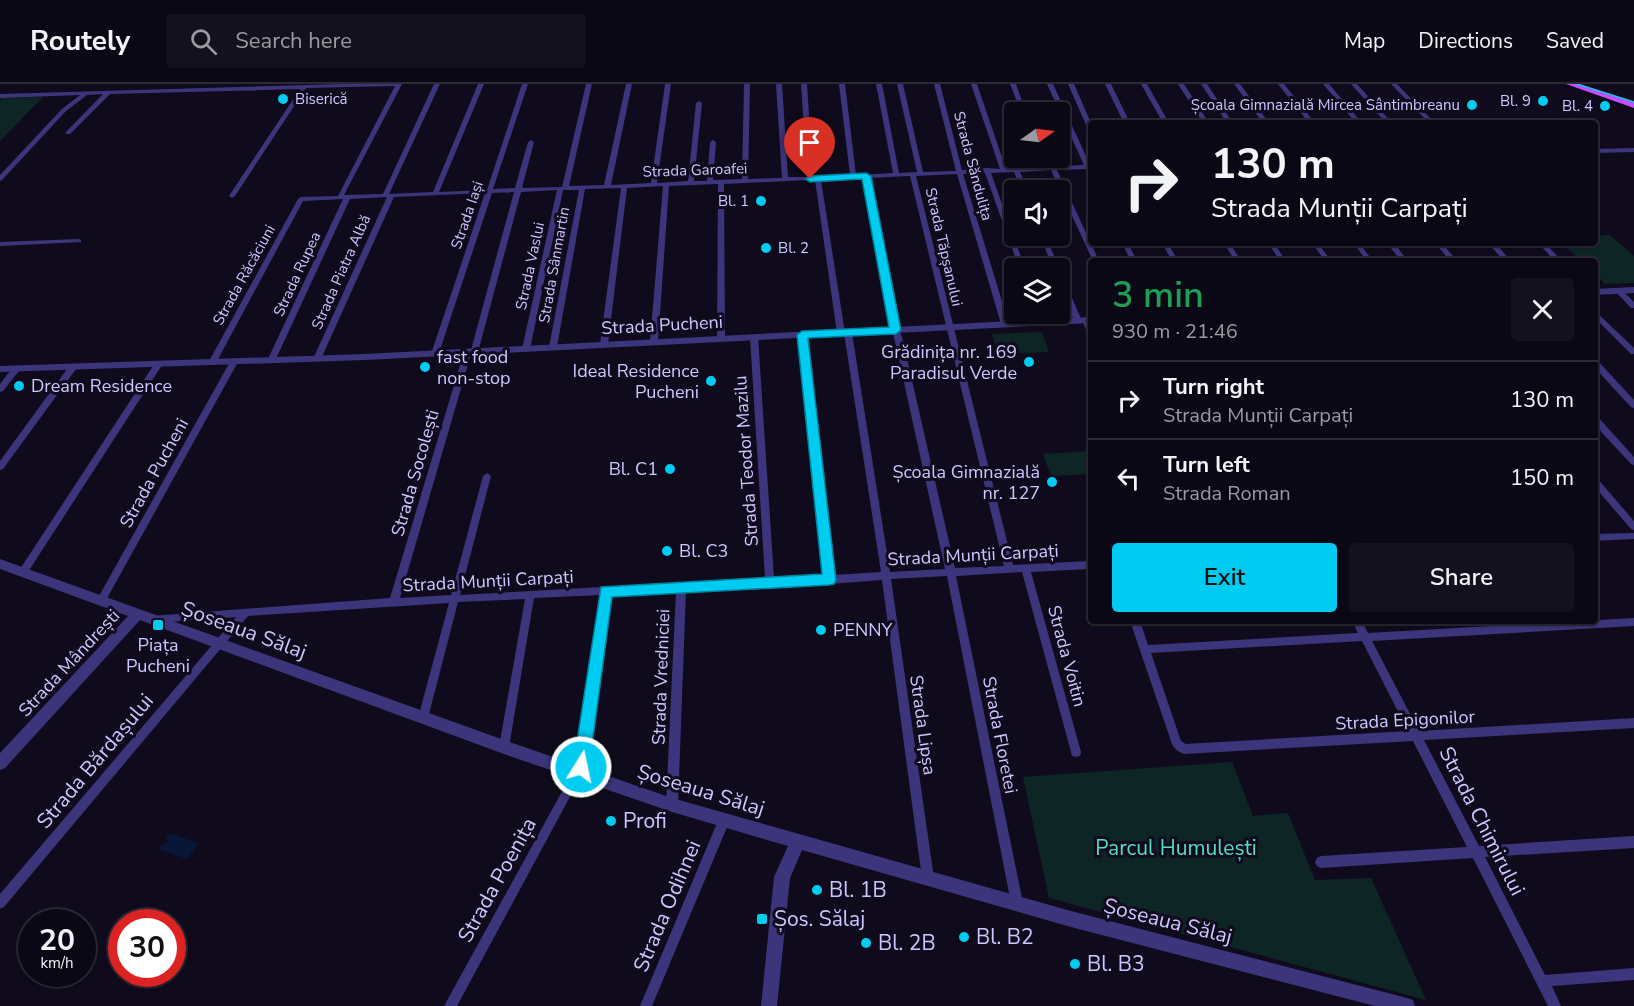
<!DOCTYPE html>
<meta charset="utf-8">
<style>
body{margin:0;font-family:"Nunito Sans",sans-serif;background:#14111e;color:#f1f3f6;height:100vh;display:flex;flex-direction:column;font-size:22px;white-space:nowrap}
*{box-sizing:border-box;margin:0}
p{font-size:20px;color:#9a9aa0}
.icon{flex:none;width:33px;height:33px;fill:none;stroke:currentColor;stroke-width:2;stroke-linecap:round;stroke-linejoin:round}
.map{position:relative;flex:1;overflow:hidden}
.sheet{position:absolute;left:1088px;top:174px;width:510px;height:366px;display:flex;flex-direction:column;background:#0b0815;border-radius:6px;box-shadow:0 2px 4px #0004,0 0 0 2px #2b2934}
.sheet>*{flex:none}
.top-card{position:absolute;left:1088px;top:36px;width:510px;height:126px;border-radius:6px;box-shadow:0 2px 4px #0004,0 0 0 2px #2b2934;background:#0b0815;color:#f1f3f6;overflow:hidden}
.needle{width:39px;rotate:76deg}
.controls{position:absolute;left:1004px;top:18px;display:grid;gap:12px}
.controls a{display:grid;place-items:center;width:66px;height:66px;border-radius:6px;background:#0b0815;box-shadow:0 2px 4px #0004,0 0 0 2px #2b2934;font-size:30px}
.speed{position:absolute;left:18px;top:825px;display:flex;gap:12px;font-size:30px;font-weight:700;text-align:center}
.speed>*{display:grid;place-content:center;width:78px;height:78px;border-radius:50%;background:#0b0815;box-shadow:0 2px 4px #0004,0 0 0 2px #2b2934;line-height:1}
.speed small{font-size:15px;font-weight:400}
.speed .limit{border:9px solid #d22;background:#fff;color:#111}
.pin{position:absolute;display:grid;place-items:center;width:51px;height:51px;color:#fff;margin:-62px -26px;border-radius:50% 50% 50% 0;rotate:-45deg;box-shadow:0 0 6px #0007}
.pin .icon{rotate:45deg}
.me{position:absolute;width:66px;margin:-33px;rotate:10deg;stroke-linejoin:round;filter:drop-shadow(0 0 4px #0008)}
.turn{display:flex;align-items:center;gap:21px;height:126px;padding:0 24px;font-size:27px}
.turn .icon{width:78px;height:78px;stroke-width:2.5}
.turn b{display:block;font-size:42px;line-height:51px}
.round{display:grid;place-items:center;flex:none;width:63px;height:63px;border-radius:6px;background:#14111e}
.summary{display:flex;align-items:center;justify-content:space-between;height:102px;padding:0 24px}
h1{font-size:36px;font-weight:600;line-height:45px;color:#1e9e55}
.primary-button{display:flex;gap:12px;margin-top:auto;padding:12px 24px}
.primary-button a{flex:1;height:69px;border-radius:6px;background:#00cbf1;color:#111;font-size:24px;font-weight:600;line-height:69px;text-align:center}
.primary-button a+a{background:#14111e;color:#f1f3f6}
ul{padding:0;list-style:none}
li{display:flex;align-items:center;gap:18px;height:78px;padding:0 24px;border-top:2px solid #2b2934}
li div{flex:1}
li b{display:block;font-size:22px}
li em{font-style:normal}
header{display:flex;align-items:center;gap:36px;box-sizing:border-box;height:84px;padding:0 30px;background:#0b0815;border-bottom:2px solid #2b2934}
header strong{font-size:28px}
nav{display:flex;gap:33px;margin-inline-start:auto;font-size:21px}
.search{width:420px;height:54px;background:#14111e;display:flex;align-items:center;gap:15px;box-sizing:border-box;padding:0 21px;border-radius:6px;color:#9a9aa0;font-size:22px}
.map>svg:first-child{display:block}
.green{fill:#0e2526}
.water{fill:#081738}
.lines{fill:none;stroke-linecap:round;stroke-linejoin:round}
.minor{fill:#3c357c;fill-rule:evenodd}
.tertiary{fill:#3c357c;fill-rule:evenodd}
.primary{fill:#c64dff;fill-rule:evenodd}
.tram{stroke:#00cbf1;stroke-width:1.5}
.route{fill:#00cbf1;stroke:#00849d;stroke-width:1.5}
.poi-dot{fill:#00cbf1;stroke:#0f0b1c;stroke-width:2}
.labels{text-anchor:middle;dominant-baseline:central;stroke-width:6;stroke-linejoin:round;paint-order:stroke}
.far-poi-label{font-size:15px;fill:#d0c6ff;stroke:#0f0b1c;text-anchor:end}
.far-street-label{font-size:15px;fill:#d0c6ff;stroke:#0f0b1c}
.street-label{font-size:18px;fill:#d0c6ff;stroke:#0f0b1c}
.poi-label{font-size:18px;fill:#d0c6ff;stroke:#0f0b1c;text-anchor:end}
.near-street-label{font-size:21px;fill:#d0c6ff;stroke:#0f0b1c}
.near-poi-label{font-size:21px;fill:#d0c6ff;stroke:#0f0b1c;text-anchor:start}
.near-park-label{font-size:21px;fill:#52dfc3;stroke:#0f0b1c}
</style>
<header>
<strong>Routely</strong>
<div class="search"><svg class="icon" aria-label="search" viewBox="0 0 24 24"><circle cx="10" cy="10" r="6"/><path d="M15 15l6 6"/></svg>Search here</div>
<nav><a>Map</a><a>Directions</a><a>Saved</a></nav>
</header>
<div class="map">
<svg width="1634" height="922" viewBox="0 0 1634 922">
<rect width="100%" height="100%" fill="#0f0b1c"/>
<g class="green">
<path d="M43,13L0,57V17L2,14Z"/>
<path d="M1610,151L1634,172V199L1605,200L1595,190L1594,177H1581L1562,159H1594L1595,152Z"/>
<path d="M1042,248L1049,268L998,270L992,250Z"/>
<path d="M1090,367V390L1051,392L1043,370Z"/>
<path d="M1232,678L1253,732L1288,729L1315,796L1371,794L1426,916L1049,814L1023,693Z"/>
</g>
<path class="water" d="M169,749L199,759L187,775L158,765L169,757L166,755Z"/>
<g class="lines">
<g class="minor">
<path d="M343,0H402L344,111L383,110L434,0H440L389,110L433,108L478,0H484L439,108L487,106L522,0H528L493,105L515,104L528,58L531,56L534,58L522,104L562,103L586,0H592L569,102L604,101L626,0H632L611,101L651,99L665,0H671L657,99L688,97L696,19L699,17L702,19L694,97H707L710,58L713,56L716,58L713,96L742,95L744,0H750L748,95L782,94L776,0H782L788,93H807L801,0H807L813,92L850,91L839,0H845L856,91L893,89L876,0H882L899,89L917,88L897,0H903L923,88L956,87L934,0H940L962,86L987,84L1000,85L971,0H977L1006,85L1084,81L1047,0H1053L1090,81V91L1088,90L1085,85L1057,86L1099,177H1093L1051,86L1020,88L1028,106H1022L1014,88L991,89L1025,184H1019L985,89L963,90L1009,240L1008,242H1005L1001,240L957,90L916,92L1013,481L1090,477V485L1031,488L1081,668L1080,672L1076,673L1072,672L1071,668L1022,488L956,492L1023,819L1021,823L1017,825L1013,823L1011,819L947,492L891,495L934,794L932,798L928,800L924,798L922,794L882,496L829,500L686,506L678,721L676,725L672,726L668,725L666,721L676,507L610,510L586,683L457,922H444L576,682L601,511L534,514L509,663L508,666L504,668L500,666L499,663L525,515L458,518L428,634L427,637L423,639L419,637L418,634L449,519L248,532L4,823L0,825V810L236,533L154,539L151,538L149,535L151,532L390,514L464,268L468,266H471L514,108L492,109L438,272H432L431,270L485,109L394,113L321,275L317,277L313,275L387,113L350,115L275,277L271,279L267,277L343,115L303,117L216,279L212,281L208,279L298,115L301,113L338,112L395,2L306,4L235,112L232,114L229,112L300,5L110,10L70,50H66V48L103,10L87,11L66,27L2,96L0,97V91L62,25L80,11L0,14V10ZM910,92L1004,482L955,484L902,253L896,239L869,94ZM863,94L888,239L894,253L945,485L890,488L852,249L848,247L845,249L821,96ZM808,96H815L837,249L841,251L844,249L881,488L833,491L806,251L802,249L798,251L824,491L774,494L758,253L754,251L750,253L765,494L460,511L491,392L487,389L483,392L451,511L400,514L471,270H474L478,268L521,108L557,106L522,265L526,267L530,265L563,106H579L549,263L553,265L557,263L585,105L621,104L600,260L604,262L608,260L627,104L663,102L650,258L654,260L658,258L669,102L718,100L717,254L721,256L725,254L724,100Z"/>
<path d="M1010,0H1016L1026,28H1021Z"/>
<path d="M1068,0H1074L1091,39L1090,45L1087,43Z"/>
<path d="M1105,0H1111L1130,39H1124Z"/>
<path d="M1141,0H1147L1169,39H1163Z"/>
<path d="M1178,0H1184L1209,39H1203Z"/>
<path d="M1201,0H1207L1233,39H1227Z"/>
<path d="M1234,0H1240L1269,39H1263Z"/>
<path d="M1278,0H1284L1315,39H1309Z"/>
<path d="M1323,0H1329L1362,39H1356Z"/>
<path d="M1351,0H1357L1392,39H1386Z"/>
<path d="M1391,0H1397L1435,39H1429Z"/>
<path d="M1634,64V68L1594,69V65Z"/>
<path d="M1040,152H1046L1059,184V185L1053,184Z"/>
<path d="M79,155L81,156V158L0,162V158Z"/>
<path d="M1122,159H1128L1137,177H1131Z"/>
<path d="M1162,159H1168L1178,177H1172Z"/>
<path d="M1224,159H1230L1241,177H1235Z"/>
<path d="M1268,159H1274L1286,177H1280Z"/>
<path d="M1312,159H1318L1331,177H1325Z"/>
<path d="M1353,159H1359L1373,177H1367Z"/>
<path d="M1387,159H1394L1408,177H1401Z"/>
<path d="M1435,159H1442L1457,177H1450Z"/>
<path d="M1488,159H1495L1511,177H1504Z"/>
<path d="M1538,159H1545L1562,177H1555Z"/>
<path d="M1059,189L1062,191L1082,237L1081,239H1078L1074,237L1059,199Z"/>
<path d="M1617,205H1621L1634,218V224H1631L1617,209Z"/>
<path d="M1594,226L1634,264V270H1631L1594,233Z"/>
<path d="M1035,230H1041L1045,239L1044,241H1038Z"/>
<path d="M1083,234H1086L1090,236V248L1086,246L1082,236Z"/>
<path d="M231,276H237L238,278L105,518L102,519L99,518L97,515L99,512Z"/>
<path d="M1594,276H1597L1634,316V324L1631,323L1594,283Z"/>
<path d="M158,278L162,281L26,491H20L18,488L20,485L155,279Z"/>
<path d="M73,280L76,281V285L3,385L0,386V377L70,281Z"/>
<path d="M16,282L19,283V287L3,307L0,308V300L13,283Z"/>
<path d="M1594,331L1597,332L1634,373V381L1631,380L1594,340Z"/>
<path d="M1594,393L1597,394L1634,437V446L1631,445L1594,402Z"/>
<path d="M1634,449V455L1594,457V450Z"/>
<path d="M1634,534V542L1372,557L1419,647L1634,634V644L1424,656L1479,762L1634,752V764L1485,773L1545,891L1634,884V896L1552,902L1561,922H1548L1473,774L1321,784L1317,782L1315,778L1317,774L1321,772L1467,763L1413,657L1184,670C1179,668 1174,665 1172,660L1130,537H1140L1148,561L1358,549L1352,537H1362L1368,549ZM1362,557L1408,647L1186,660L1181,657L1151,569Z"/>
<path d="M724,731L728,732L730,736L652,922H640L720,732Z"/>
</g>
<g class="tertiary">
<path d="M1634,203V209L1594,211V205Z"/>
<path d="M1090,233V239L365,276L0,288V282L365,270Z"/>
<path d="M0,475L504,656L672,714L1071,827L1407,914L1413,916L1415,922H1375L1071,843L802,766L790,794L777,922H761L774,793L788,762L672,728L504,670L140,536L5,684L0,686V669L128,532L0,485Z"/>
</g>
<path class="primary" d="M1566,0H1579L1634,18V24Z"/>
<path class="tram" d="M1577,0L1634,18"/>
</g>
<path class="route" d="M866,89L871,92L901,246L896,250L808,254L836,496L834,500L829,501L612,513L589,683L587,689L581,691L575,689L573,683L601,503L822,490L797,251L802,247L889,243L862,95L810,98L805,95L810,92Z"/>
<g class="poi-dot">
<circle cx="283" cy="15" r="6"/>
<circle cx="1543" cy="17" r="6"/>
<circle cx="1472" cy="21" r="6"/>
<circle cx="1605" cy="22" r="6"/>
<circle cx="761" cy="117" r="6"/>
<circle cx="766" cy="164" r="6"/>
<circle cx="1029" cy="278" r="6"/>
<circle cx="425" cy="283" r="6"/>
<circle cx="711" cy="297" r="6"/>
<circle cx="19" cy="302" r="6"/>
<circle cx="670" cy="385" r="6"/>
<circle cx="1052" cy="398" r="6"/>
<circle cx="667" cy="467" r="6"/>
<rect x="152" y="535" width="12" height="12" rx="3"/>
<circle cx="821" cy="546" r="6"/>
<circle cx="611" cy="737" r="6"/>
<circle cx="817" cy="806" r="6"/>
<rect x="756" y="829" width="12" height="12" rx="3"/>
<circle cx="964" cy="853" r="6"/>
<circle cx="866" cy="859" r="6"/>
<circle cx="1075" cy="880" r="6"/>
</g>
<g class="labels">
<g class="far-poi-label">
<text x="295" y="15" text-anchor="start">Biserică</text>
<text x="1531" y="17">Bl. 9</text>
<text x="1460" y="21">Școala Gimnazială Mircea Sântimbreanu</text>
<text x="1593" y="22">Bl. 4</text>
<text x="749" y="117">Bl. 1</text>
<text x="778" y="164" text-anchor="start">Bl. 2</text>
</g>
<g class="far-street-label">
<text transform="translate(973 82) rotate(75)">Strada Săndulița</text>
<text transform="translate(695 86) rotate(-2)">Strada Garoafei</text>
<text transform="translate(467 131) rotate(-71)">Strada Iași</text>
<text transform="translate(944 163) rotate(77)">Strada Tăpșanului</text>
<text transform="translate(554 181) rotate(-80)">Strada Sânmartin</text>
<text transform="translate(530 182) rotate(-78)">Strada Vaslui</text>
<text transform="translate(341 188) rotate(-66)">Strada Piatra Albă</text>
<text transform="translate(297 190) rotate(-65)">Strada Rupea</text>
<text transform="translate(244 191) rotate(-61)">Strada Răcăciuni</text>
</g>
<g class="street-label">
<text transform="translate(662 241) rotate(-3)">Strada Pucheni</text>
<text transform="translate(746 377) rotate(-94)">Strada Teodor Mazilu</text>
<text transform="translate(154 389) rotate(-61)">Strada Pucheni</text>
<text transform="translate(415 389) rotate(-74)">Strada Socolești</text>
<text transform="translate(973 471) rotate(-3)">Strada Munții Carpați</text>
<text transform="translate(488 497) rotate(-3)">Strada Munții Carpați</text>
<text transform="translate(1067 572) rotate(75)">Strada Voitin</text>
<text transform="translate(69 579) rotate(-47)">Strada Mândrești</text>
<text transform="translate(661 593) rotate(-88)">Strada Vredniciei</text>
<text transform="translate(1405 636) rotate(-3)">Strada Epigonilor</text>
<text transform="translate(923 641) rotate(82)">Strada Lipșa</text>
<text transform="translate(1000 651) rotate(79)">Strada Floretei</text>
</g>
<g class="poi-label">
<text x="1017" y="268">Grădinița nr. 169<tspan x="1017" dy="21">Paradisul Verde</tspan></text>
<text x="437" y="273" text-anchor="start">fast food<tspan x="437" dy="21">non-stop</tspan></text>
<text x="699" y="287">Ideal Residence<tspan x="699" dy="21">Pucheni</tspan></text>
<text x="31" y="302" text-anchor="start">Dream Residence</text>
<text x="658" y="385">Bl. C1</text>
<text x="1040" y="388">Școala Gimnazială<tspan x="1040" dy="21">nr. 127</tspan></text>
<text x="679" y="467" text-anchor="start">Bl. C3</text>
<text x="833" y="546" text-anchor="start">PENNY</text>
<text x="158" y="561" text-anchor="middle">Piața<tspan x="158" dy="21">Pucheni</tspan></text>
</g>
<g class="near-street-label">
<text transform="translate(244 546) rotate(20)">Șoseaua Sălaj</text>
<text transform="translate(95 677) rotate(-50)">Strada Bărdașului</text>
<text transform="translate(701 706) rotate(17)">Șoseaua Sălaj</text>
<text transform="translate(1482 737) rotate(63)">Strada Chimirului</text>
<text transform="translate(497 796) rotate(-61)">Strada Poenița</text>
<text transform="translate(667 822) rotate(-67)">Strada Odihnei</text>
<text transform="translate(1168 837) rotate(14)">Șoseaua Sălaj</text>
</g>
<g class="near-poi-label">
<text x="623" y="737">Profi</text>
<text x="829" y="806">Bl. 1B</text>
<text x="774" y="835">Șos. Sălaj</text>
<text x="976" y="853">Bl. B2</text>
<text x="878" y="859">Bl. 2B</text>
<text x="1087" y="880">Bl. B3</text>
</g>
<g class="near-park-label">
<text x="1176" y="764">Parcul Humulești</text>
</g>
</g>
</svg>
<div class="controls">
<a><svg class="needle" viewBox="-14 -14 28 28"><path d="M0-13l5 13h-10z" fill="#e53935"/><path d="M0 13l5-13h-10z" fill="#9a9aa0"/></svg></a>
<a><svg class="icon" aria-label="sound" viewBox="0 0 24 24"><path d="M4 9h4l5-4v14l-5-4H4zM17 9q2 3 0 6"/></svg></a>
<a><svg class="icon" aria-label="layers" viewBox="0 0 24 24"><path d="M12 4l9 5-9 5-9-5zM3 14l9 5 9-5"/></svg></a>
</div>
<div class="speed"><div>20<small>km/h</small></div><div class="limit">30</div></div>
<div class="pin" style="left:810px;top:95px;background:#d93025"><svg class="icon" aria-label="arrive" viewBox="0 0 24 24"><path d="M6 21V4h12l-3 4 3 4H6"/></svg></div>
<svg class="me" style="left:581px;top:683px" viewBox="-20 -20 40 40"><circle r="17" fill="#00cbf1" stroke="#fff" stroke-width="3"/><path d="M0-11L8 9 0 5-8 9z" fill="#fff"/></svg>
<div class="top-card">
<div class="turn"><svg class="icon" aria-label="right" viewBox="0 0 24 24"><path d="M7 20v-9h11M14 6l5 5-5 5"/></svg><div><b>130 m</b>Strada Munții Carpați</div></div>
</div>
<section class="sheet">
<div class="summary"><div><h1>3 min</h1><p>930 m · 21:46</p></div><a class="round"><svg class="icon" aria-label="close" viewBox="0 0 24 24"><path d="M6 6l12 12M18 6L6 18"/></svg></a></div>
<ul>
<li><svg class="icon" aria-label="right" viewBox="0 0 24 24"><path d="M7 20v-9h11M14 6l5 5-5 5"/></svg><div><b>Turn right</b><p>Strada Munții Carpați</p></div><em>130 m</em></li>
<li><svg class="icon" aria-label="left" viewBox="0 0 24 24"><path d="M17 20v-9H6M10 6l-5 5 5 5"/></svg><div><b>Turn left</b><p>Strada Roman</p></div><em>150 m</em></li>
</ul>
<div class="primary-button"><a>Exit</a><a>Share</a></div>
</section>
</div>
